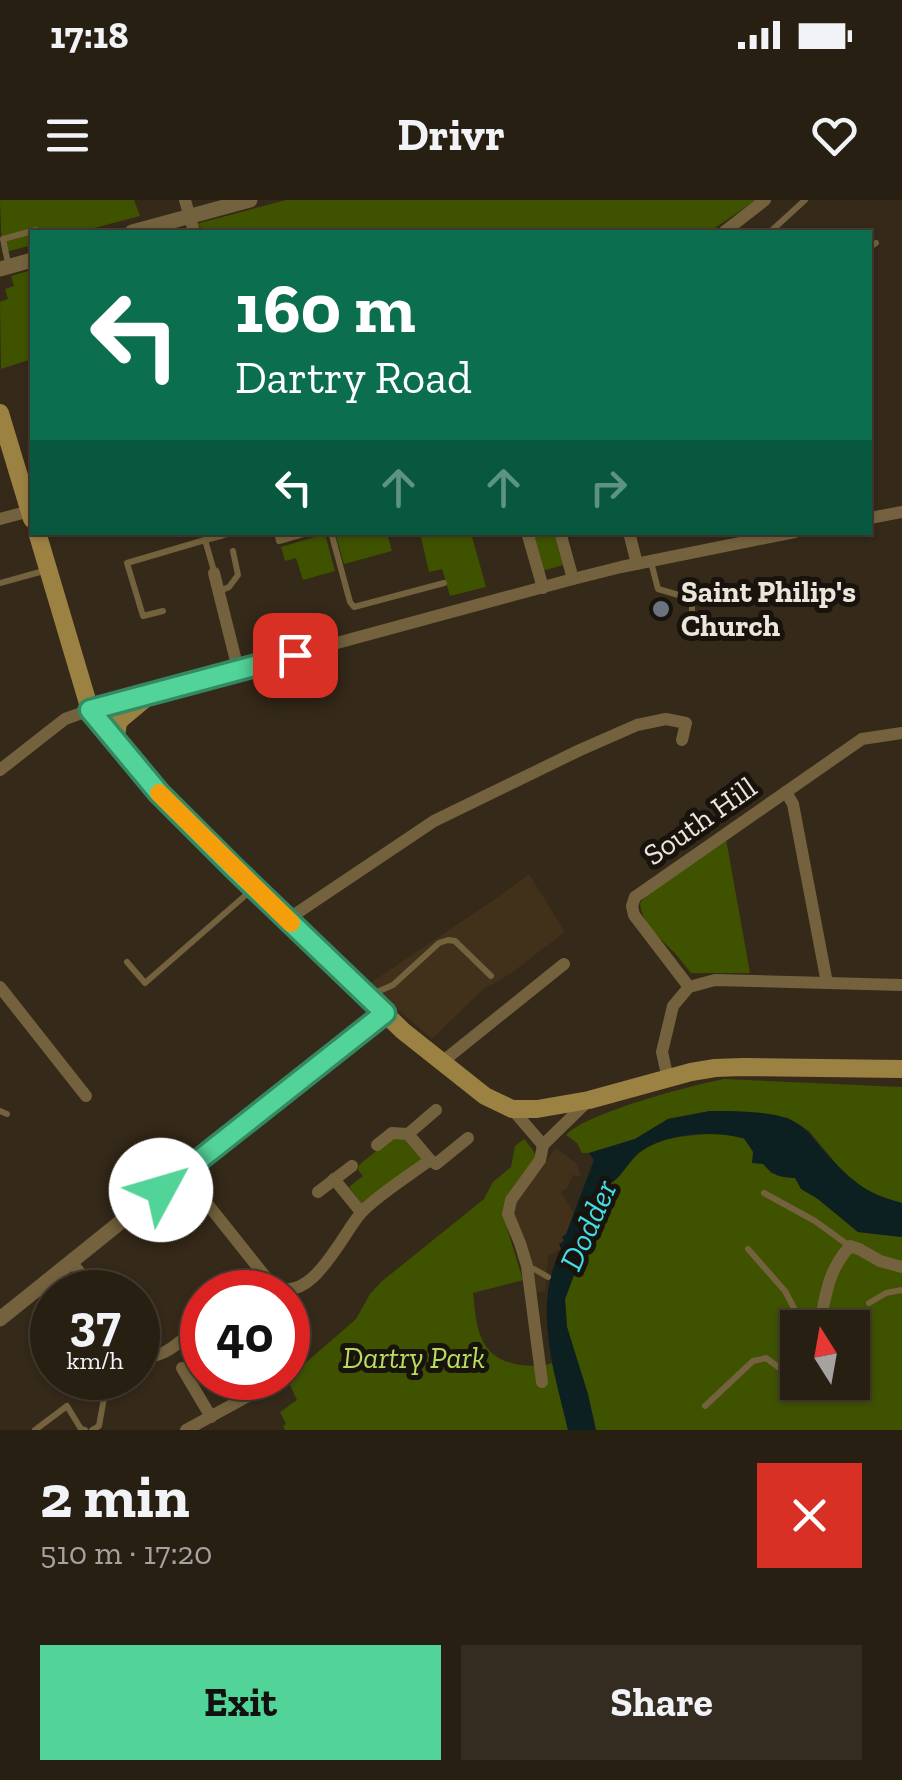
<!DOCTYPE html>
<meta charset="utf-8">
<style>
body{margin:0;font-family:"Zilla Slab",serif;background:#342c21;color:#f1f3f6;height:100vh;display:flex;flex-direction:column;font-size:38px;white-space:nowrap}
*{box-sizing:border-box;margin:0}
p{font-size:32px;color:#a5a2a0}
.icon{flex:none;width:55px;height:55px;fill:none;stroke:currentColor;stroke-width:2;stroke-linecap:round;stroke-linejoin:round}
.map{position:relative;height:1230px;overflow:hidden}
.details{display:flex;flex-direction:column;background:#281f13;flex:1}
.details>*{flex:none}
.banner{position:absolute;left:30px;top:30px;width:842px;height:305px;border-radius:0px;box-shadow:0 2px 8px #0004,0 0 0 2px #443d33;background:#0b6e4f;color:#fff;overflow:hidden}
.needle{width:65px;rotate:349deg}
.tools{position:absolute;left:780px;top:1110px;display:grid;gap:20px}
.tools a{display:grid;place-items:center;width:90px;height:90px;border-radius:0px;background:#281f13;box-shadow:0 2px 8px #0004,0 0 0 2px #443d33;font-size:50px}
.speed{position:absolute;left:30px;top:1070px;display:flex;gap:20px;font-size:50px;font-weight:700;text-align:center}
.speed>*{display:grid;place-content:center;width:130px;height:130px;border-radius:50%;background:#281f13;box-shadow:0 2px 8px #0004,0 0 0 2px #443d33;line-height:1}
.speed small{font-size:25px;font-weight:400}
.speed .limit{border:15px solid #d22;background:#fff;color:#111}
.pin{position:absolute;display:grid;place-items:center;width:85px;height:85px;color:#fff;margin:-42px;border-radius:20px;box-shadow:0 5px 15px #0006}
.me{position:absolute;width:110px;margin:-55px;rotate:51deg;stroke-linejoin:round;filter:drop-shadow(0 0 8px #0008)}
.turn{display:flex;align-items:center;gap:35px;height:210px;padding:0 40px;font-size:45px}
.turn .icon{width:130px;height:130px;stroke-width:2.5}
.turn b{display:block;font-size:70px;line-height:85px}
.lanes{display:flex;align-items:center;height:95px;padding:0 40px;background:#0003;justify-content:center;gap:50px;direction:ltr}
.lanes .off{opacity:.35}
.round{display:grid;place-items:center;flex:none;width:105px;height:105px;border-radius:0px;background:#342c21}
.overview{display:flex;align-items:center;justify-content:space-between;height:170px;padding:0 40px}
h1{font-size:60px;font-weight:700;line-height:75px}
.primary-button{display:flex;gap:20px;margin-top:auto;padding:20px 40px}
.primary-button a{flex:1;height:115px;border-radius:0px;background:#52d397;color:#111;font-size:40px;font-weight:700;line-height:115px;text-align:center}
.primary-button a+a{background:#342c21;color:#f1f3f6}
.status{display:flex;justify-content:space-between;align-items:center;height:70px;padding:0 50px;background:#281f13;direction:ltr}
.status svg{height:28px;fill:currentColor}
header{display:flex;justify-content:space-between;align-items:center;height:130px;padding:0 40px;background:#281f13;font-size:45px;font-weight:700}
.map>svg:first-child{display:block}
.built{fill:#41311b}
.green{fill:#3f5200;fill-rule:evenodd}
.water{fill:#0c2021}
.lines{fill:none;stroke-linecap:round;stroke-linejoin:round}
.service{stroke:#73623d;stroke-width:6}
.minor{stroke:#73623d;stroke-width:12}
.tertiary{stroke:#73623d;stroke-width:15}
.secondary{stroke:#9b8142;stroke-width:18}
.route-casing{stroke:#358962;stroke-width:25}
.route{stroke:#52d397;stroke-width:18}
.slow{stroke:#f59e0b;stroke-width:18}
.worship-dot{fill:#6b7280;stroke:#18130c;stroke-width:4}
.labels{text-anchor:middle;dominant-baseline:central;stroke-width:10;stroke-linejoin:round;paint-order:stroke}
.poi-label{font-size:30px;font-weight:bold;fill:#ede5db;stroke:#18130c;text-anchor:start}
.street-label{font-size:30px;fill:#ede5db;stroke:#18130c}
.park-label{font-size:30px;font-style:italic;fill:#b7dc5e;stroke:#18130c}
.water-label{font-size:32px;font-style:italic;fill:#41dee9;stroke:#18130c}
</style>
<div class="status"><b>17:18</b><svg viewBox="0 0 49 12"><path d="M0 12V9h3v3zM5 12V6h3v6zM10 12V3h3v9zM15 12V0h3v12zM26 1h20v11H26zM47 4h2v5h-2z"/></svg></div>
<header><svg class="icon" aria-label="menu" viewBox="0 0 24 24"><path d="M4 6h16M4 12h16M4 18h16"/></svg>Drivr<svg class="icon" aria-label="heart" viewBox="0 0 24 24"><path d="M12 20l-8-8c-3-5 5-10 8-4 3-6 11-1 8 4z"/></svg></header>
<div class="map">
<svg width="902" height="1230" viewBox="0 0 902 1230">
<rect width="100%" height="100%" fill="#352919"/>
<g class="built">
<path d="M529,674L565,732L510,774L482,790L432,839L369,784L501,695Z"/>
<path d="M556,948L577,964L581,977L573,975L568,987L561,992L574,1013L561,1049L548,1056L545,1091L534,1093L511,1008Z"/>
</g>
<g class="green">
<path d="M0,0H134L140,16L79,32H32V45L2,53Z"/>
<path d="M286,0H756L709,32H207L196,24Z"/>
<path d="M32,70V159L1,169L0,102L8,99L5,89L14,86L11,76Z"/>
<path d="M335,333H387L392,351L344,364Z"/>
<path d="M420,333H471L486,387L450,396L442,369L429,372Z"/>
<path d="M531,333H554L563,365L542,371Z"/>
<path d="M325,334L335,371L303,380L296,358L285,361L281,347Z"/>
<path d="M726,639L750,773H691C685,766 680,759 674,752C660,738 642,725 640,703L647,695Z"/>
<path d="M724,879L902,887V1003L866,992L842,971L809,931L788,918L742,912L710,911L668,919L635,939L589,953H582L577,943L566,935C586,913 692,885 724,879Z"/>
<path d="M705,934H725L744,939L771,973L795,978L802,989L818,999L858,1032L902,1037V1230H596L587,1194L567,1127L565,1099L598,1011L608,994L607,985C621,979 628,960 642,951C660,938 684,936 705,934ZM798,1128H852V1182H798Z"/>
<path d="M403,936L423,958L363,1005L349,987L363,976L358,970L359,965L393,937Z"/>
<path d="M524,939L533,950L536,958L509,1000L507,1028L523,1080L473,1093C477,1129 478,1158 520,1165C532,1166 540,1167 552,1163L568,1230H285L283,1226L286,1224L280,1212L297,1200L287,1179L356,1119L370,1094L381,1082L484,999L493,982L511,967L515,946Z"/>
</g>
<path class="water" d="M710,911C733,911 768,911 789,919C806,926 813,939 824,951C850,979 865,994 902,1003V1037L858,1032L818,999L801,989L795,978C780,978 773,975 763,964L752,963L753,952L744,938C711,931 669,932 641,951C628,961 621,980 607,985L608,994L598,1011L565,1099L567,1127L588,1194L596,1230H568C554,1170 532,1107 561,1049L559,1044L564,1041L562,1037L566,1034L594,960L589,953L635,939L668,919Z"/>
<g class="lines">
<g class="service">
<path d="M770,32L805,0"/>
<path d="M870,47L876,43"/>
<path d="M8,63L3,39L36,30"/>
<path d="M277,332L279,341L310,332"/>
<path d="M331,332L350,402L354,407L444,383"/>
<path d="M220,334L221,336L234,332"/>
<path d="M651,362L658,389L689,398L692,404V414"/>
<path d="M214,371L205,340L221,336"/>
<path d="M0,383L47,370"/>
<path d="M220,391L229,387L238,375L233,351"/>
<path d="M163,411L143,416L127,363L205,340"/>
<path d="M127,762L145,783L255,687"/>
<path d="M370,795L393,785L439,743L448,740L455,741L491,776"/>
<path d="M0,911L7,914"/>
<path d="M764,993L815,1021L848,1045"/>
<path d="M748,1049L785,1091L798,1116L806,1121L820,1123"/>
<path d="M527,1069H534L548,1077"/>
<path d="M869,1103L886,1093L902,1090"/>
<path d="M705,1206L753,1161L766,1158L781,1169H788L798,1157"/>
<path d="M35,1230L67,1206L81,1229L85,1230"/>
<path d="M92,1230L99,1226L107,1181"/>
</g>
<g class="minor">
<path d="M185,0L194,32"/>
<path d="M724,32L765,0"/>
<path d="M870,318L902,312"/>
<path d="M0,319L30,311"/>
<path d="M527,332L543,388"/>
<path d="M560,332L573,379"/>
<path d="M629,332L637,364"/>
<path d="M214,373L238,469"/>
<path d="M0,570L65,519L90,510L573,379L621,367L795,332"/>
<path d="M786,592L793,604L827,783"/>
<path d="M288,719L434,621L580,550L637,525L666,519L686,523L682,540"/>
<path d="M0,787L86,896"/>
<path d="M689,787L634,715L632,706L635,697L862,539L902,533"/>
<path d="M442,862L564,764"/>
<path d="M668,879L662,852L673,806L689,787L715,780L902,785"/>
<path d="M512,909L543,945"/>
<path d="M436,910L408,934L430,960L436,964L468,938"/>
<path d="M377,945L392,933L408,934"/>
<path d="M182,972L272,1085C311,1108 342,1034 361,1013C376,996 410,975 430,960"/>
<path d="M334,979L361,1012"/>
<path d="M318,992L352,966"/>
<path d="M72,1063L96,1092"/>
<path d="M819,1128C826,1095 827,1072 850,1046L859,1049L880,1061L902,1067"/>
<path d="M138,1156C165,1161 182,1139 202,1123"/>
<path d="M182,1168L211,1217"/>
<path d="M107,1180L108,1178"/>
<path d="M542,1182L527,1066L520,1043L508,1014L511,1000L540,960L543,945L589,900"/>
<path d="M186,1230L261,1189"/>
</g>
<g class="tertiary">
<path d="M132,32L250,0"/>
<path d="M0,69L32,60"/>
<path d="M0,1119L276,897L385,813"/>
</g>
<g class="secondary">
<path d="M0,213L32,319"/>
<path d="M37,332L90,510L115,542L159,593L368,797L403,831L485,896L512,909H537L589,900L691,872L715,868L743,867L902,869"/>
<path d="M115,542L118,523L122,518L152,493"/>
</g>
</g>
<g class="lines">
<defs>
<path id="route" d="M161,990L385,813L234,668L159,593L90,510L295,455"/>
</defs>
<use href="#route" class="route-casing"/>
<use href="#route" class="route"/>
<path class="slow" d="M159,593L291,723"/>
</g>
<circle class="worship-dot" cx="661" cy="409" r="10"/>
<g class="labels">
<g class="poi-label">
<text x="681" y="392">Saint Philip's<tspan x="681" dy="34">Church</tspan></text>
</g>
<g class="street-label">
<text transform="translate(700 621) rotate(-35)">South Hill</text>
</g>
<g class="park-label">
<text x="414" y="1158">Dartry Park</text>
</g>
<g class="water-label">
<text transform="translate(588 1025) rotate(-66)">Dodder</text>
</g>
</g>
</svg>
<div class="tools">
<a><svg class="needle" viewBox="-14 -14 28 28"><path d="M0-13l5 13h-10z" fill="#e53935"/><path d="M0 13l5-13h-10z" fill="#a5a2a0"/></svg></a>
</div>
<div class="speed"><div>37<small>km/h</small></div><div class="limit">40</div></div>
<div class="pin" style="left:295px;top:455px;background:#d93025"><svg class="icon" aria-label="arrive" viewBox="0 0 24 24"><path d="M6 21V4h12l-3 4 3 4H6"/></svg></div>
<svg class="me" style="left:161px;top:990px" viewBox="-20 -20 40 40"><circle r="19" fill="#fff"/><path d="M0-13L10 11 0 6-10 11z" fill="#52d397"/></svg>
<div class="banner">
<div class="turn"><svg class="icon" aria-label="left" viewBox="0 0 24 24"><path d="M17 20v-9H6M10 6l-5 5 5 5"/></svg><div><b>160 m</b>Dartry Road</div></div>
<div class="lanes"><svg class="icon" aria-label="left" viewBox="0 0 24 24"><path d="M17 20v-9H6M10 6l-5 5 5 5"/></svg><svg class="icon off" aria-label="ahead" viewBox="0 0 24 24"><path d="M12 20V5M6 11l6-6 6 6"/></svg><svg class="icon off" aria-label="ahead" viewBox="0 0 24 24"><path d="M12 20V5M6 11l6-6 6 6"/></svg><svg class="icon off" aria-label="right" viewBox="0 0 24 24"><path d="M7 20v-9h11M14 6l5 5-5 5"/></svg></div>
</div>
</div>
<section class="details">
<div class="overview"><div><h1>2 min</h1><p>510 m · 17:20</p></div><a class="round" style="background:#d93025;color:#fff"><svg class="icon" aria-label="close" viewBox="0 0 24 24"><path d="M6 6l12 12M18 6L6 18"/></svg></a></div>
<div class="primary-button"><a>Exit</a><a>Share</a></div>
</section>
